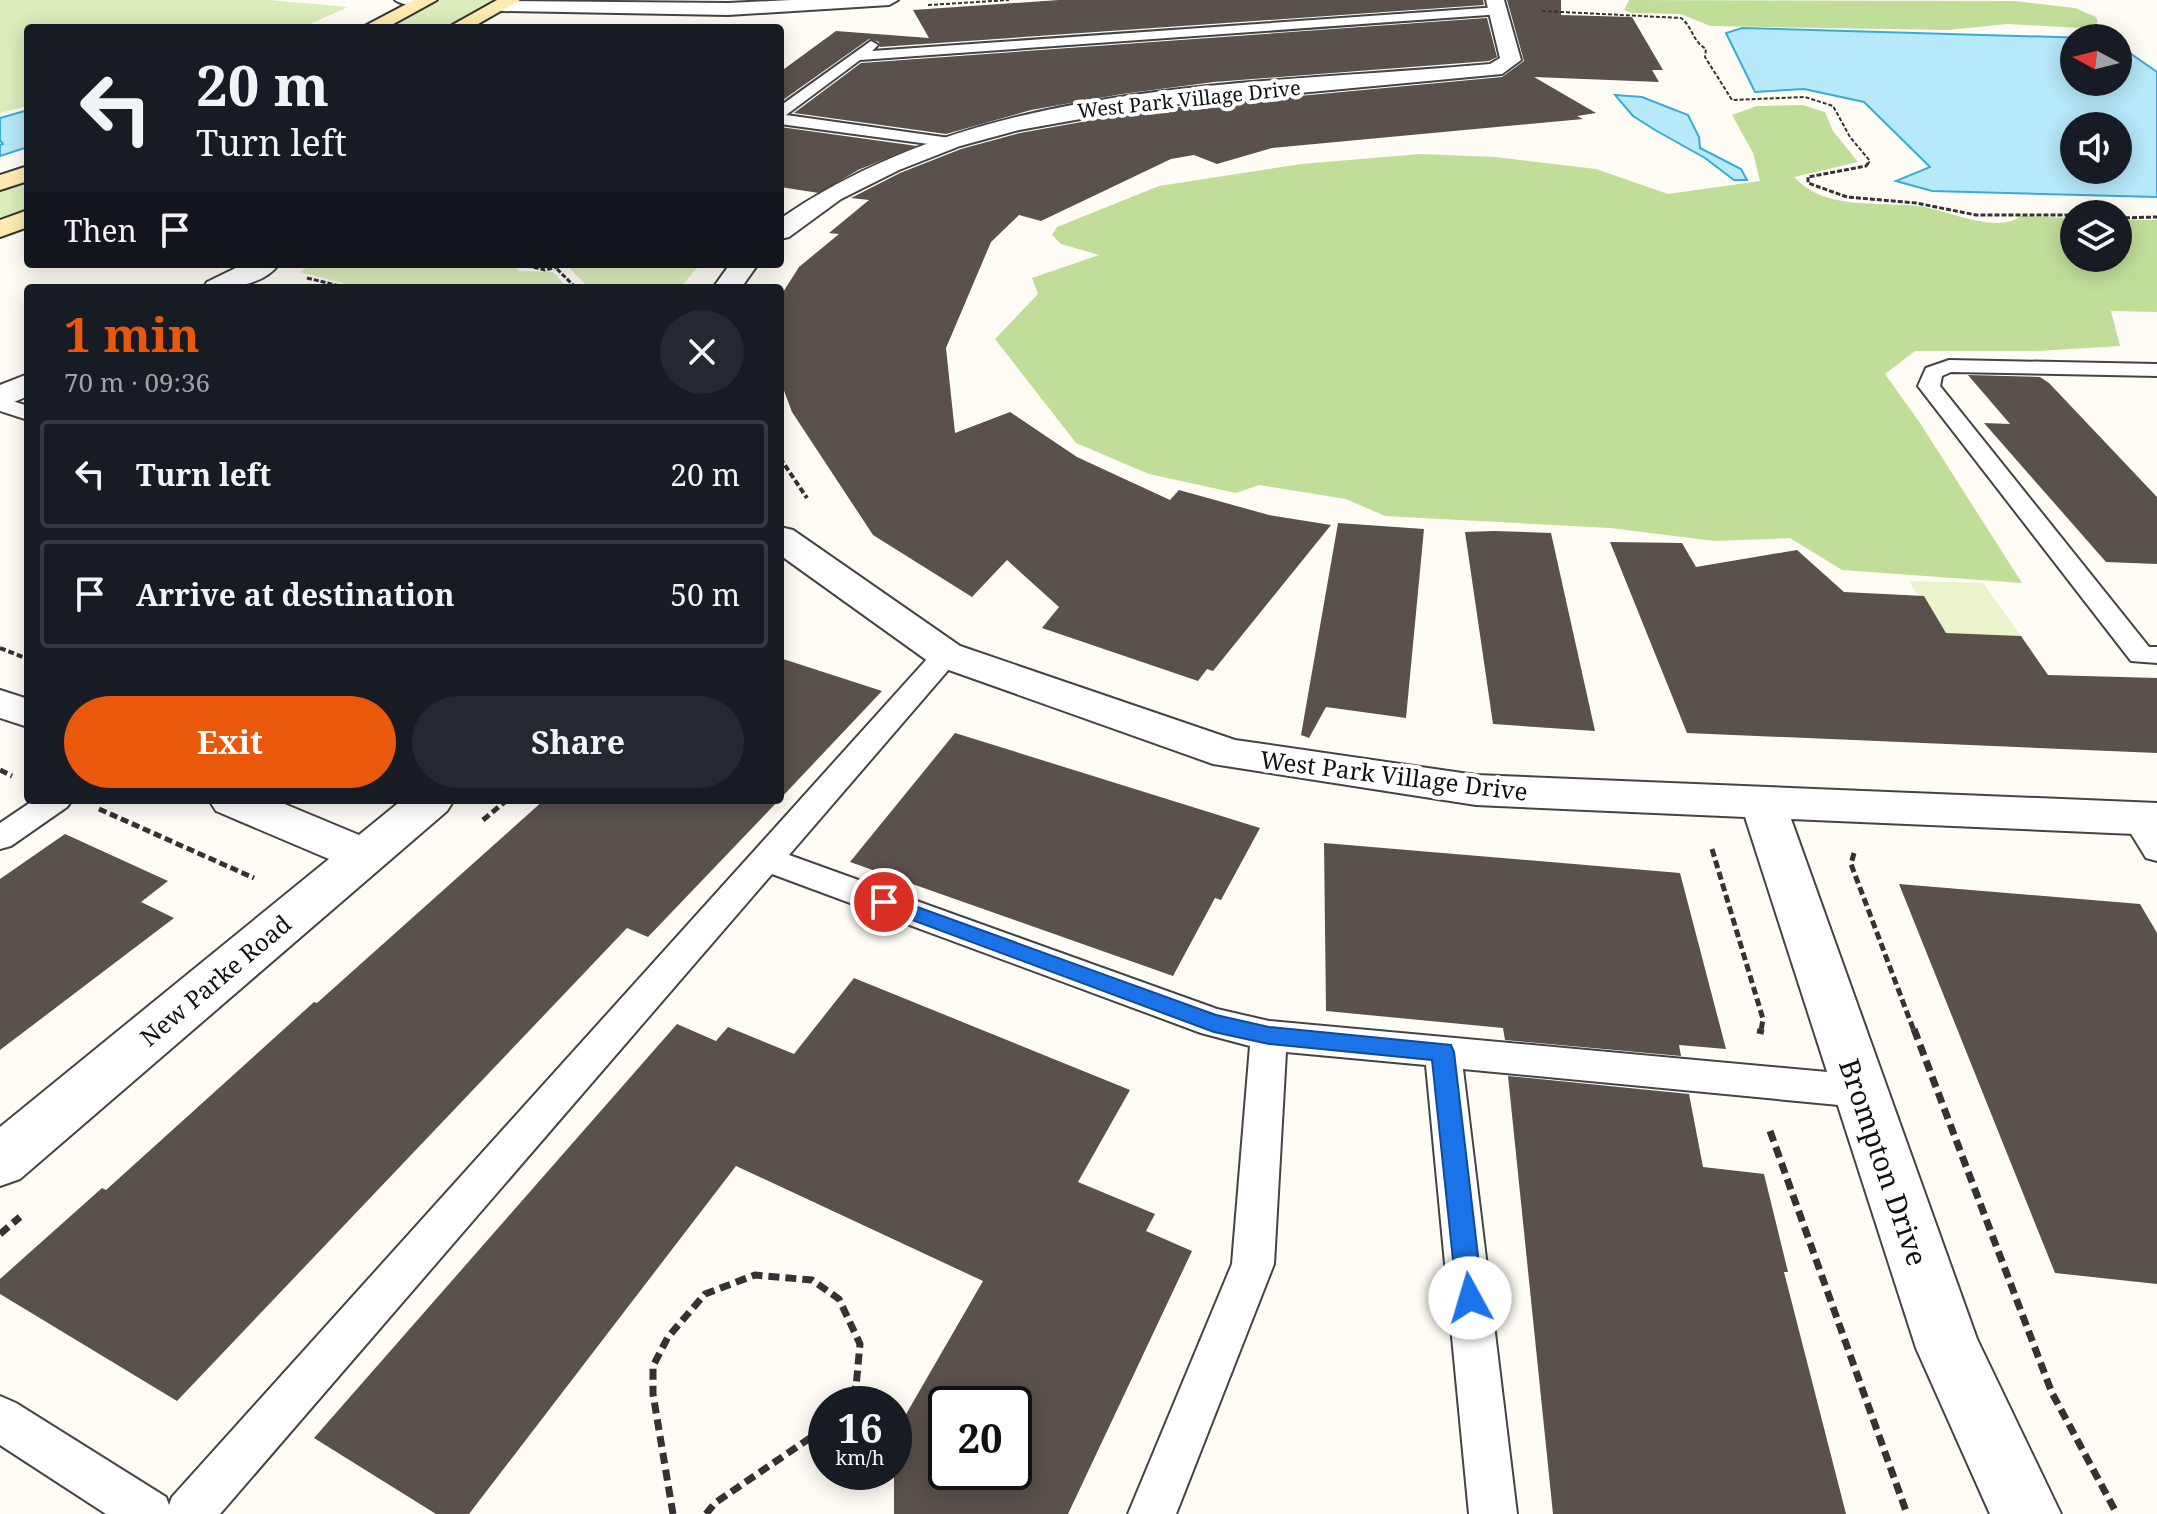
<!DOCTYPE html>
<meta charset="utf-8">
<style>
body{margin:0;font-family:"Noto Serif",serif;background:#242831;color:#f1f3f6;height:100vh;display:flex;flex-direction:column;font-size:30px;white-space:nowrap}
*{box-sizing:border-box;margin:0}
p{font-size:26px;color:#9ea1a6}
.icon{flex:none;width:44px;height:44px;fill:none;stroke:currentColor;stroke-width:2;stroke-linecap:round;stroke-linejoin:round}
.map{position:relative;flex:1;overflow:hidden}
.side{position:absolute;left:24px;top:284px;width:760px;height:520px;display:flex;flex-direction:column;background:#171b24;border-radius:8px;box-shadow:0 4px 20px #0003}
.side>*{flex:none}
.banner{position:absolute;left:24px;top:24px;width:760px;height:244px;border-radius:8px;box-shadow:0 4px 20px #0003;background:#171b24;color:#f1f3f6;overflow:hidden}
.needle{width:52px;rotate:277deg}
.controls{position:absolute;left:2060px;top:24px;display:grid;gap:16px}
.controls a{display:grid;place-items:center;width:72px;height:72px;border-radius:50%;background:#171b24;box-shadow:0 4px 20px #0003;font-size:40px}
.speed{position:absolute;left:808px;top:1386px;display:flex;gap:16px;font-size:40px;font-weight:700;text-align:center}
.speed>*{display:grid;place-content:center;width:104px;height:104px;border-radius:50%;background:#171b24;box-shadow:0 4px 20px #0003;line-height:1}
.speed small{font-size:20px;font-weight:400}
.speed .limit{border:4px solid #111;border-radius:12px;background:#fff;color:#111}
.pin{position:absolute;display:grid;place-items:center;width:68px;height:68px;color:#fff;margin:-34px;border:4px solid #fff;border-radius:50%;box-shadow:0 2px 8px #0007}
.me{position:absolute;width:88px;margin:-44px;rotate:354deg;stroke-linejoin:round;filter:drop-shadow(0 0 6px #0008)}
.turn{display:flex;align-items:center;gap:28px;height:168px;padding:0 40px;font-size:36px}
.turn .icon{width:104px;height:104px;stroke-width:2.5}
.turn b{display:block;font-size:56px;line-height:68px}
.then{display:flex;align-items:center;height:76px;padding:0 40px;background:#0003;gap:16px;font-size:30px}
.round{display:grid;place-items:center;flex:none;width:84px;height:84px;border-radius:42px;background:#242831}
.head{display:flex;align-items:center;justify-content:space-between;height:136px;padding:0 40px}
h1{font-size:48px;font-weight:700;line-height:60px;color:#ea580c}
.button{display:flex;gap:16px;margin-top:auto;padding:16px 40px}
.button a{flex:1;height:92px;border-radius:48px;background:#ea580c;color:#fff;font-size:32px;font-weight:700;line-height:92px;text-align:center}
.button a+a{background:#242831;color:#f1f3f6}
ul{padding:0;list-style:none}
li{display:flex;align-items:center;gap:24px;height:108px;margin:0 16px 12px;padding:0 24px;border:4px solid #363941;border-radius:8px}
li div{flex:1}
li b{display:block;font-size:30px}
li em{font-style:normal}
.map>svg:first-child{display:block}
.green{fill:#dbedbb}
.forest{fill:#c1de99}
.pitch{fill:#ebf3cd}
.water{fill:#b6e9f9;stroke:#39abd5;stroke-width:2;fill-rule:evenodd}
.building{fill:#5a504c;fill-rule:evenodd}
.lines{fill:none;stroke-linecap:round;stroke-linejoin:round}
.service-casing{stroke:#444;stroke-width:4}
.minor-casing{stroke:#444;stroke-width:4}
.secondary-casing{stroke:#333;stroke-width:4}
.path-far4{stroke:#333;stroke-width:2;stroke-dasharray:4 2;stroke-linecap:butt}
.path-far3{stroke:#333;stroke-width:3;stroke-dasharray:5 2;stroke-linecap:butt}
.path-far2{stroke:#333;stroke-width:4;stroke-dasharray:6 3;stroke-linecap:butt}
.path-far1{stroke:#333;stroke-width:5;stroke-dasharray:8 4;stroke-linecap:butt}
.path{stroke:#333;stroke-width:7;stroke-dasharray:11 6;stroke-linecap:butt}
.service{fill:#fff;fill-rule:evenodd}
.minor{fill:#fff;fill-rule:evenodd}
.secondary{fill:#ffecb0;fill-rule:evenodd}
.route{fill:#1a73e8;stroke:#114b97;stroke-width:2}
.labels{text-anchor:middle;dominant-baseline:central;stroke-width:8;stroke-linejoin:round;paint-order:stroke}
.far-street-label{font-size:20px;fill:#111;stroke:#fff}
.street-label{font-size:24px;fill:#111;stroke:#fff}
.near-street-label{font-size:28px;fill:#111;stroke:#fff}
</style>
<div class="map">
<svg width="2157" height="1514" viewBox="0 0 2157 1514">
<rect width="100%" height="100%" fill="#fffcf5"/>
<g class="green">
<path d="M0,0H269L348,7L301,28H28V106L0,113Z"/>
<path d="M442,0H499L446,28H386Z"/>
<path d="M28,180V210L0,221V191Z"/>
<path d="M312,264H512L518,271L553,272L568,288H361L300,272Z"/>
<path d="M580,264H700L680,288H589L570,269Z"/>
</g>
<g class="forest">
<path d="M1629,0L2014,1L2075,8L2096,17L2098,23L2082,28L2007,24L1948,30L1710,26L1681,14L1632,13L1624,10Z"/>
<path d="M1803,105L1825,112L1833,131L1858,162L1794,177C1825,211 1877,201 1918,206C1945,209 1997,235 2021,216L2074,218V258H2118V220H2157V312L2111,311L2120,346L2038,351H1915L1885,374L1920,423L2022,583L1842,570L1790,538L1715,541L1610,528L1385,516L1346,499L1259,485L1236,493L1149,474L1076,443L995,339L1038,294L1032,278L1099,255L1061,244L1052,235L1057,227L1159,186L1301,164L1421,154L1495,157L1596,169L1668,194L1760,181L1753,153L1732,115L1757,106Z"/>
</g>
<path class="pitch" d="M1909,581L1983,583L2021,636L1946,633L1924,596H1918Z"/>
<g class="water">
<path d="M1742,28L2090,38H2074V82H2118V45L2157,72V197L1932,191L1896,181L1930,167L1864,102L1804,89L1755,92L1726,33ZM2074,126H2118V170H2074Z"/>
<path d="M1615,95L1642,97L1688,115L1699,137L1700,148L1741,169L1747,180H1734L1705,158L1655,130L1633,116Z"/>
<path d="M28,110V147L0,156V145L3,144L0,140V118Z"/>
</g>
<g class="building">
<path d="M1059,0H1483L1484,5L880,47L879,42L869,39L780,102V72L836,31L929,38L913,10Z"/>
<path d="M1507,0H1561V15L1632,17L1663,70H1652L1659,82L1534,77L1596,113L1577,116L1583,119L1272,148L1217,164L1194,155L1171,159L1041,221L1019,215L991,242L946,348L955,433L1010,412L1077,457L1170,500L1179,490L1269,515L1331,525L1213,671L1207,669L1198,681L1042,628L1059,607L1007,560L972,597L873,535L792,412L780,380V297L799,267L839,234L829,233L869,200L851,198L900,173L961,149L1020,133L1148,110L1502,77L1524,61Z"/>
<path d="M1487,18L1497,57L1489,61L1214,82L1122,94L1031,110L946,134L794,113L861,63Z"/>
<path d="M780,127L917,146L858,170L819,193L780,187Z"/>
<path d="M1968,375L2040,377L2049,383L2157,497V564L2106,562L1984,423L2010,424Z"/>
<path d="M1338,523L1424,529L1406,718L1326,707L1309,738L1301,735Z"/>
<path d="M1494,531L1551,533L1595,731L1493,724L1465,532Z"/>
<path d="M1610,542L1682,543L1696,567L1797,550L1844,592L1924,596L1946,633L2021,636L2048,675L2157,678V753L1687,733Z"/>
<path d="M780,658L882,691L780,799Z"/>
<path d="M955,733L1260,828L1221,900L1215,898L1173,976L850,862Z"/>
<path d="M544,800H779L648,937L627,928L177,1401L0,1294V1279L102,1188L106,1190L314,1002L317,1003Z"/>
<path d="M65,834L168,881L141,902L174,918L0,1050V879Z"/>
<path d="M1324,843L1680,873L1726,1049L1679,1045L1681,1056L1505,1040L1503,1028L1326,1011Z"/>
<path d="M1899,884L2140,904L2157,933V1284L2055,1273Z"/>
<path d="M854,978L1130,1090L1078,1182L1155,1214L1146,1231L1192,1251L1068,1514H894V1435L983,1281L736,1166L469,1514H436L314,1438L677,1024L716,1041L728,1027L794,1054ZM946,1404H1014V1472H946Z"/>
<path d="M1508,1076L1689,1094L1703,1167L1764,1174L1788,1272H1784L1846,1514H1553Z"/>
</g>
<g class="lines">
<defs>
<g id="service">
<path d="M395,0H430L431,2C423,8 403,6 395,0Z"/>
<path d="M1498,7L1504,11L1502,14L860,60L786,115L957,139V145L951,147L780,124V106L871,41L878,45L872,51Z"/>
<path d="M1949,360L2157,364V376L1951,372L1942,376L1940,386L2149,647H2157V663L2131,661L1918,386L1926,368Z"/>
<path d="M0,397L28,406V420L0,411Z"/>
<path d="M946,647L956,649L960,655L956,661L789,855L1217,1009L1269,1021L1860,1075L1873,1080L1879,1091L1873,1102L1860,1107L1463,1069L1517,1514H1469L1426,1065L1286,1052L1274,1264L1176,1514H1128L1232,1264L1250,1046L1201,1033L772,874L220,1514H106L0,1445V1396L16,1403L166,1497L169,1505L172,1497L936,649Z"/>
<path d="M34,800H72L67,807L11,846L0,849V823Z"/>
<path d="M2138,808L2149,811L2157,824V861L2146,858L2122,819L2127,811Z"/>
</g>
<g id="minor">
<path d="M791,0H898L889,5L728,15L501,11L492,6L501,1L728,3Z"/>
<path d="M1486,0H1504L1521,60L1502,74L1148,107L1019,130L960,146L899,170L841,199L789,237L780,239V219C985,77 1251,86 1490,64L1500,58Z"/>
<path d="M244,264H279C262,287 228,288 203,288L207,282Z"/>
<path d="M730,264H758L741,288H713Z"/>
<path d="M28,374V396L0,408V385Z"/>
<path d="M780,527L793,530L960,646L1235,740L1476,775L2157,803V835L1791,819L1977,1339L2061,1514H1990L1916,1348L1745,817L1476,805L1213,764L932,664L780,555Z"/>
<path d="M0,690L28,699V727L0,718Z"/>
<path d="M209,800H275L359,835L402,800H454L447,811L20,1179L0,1186V1127L329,859L216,811Z"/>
</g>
<g id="secondary">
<path d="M414,0H437L386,28H361Z"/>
<path d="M497,0H520L471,28H447Z"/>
<path d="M28,166V181L0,190V175Z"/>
<path d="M28,210V227L0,237V220Z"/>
</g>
</defs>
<use href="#service" class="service-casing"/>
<use href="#minor" class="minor-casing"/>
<use href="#secondary" class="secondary-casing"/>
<g class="path-far4">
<path d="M928,5L1009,0"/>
<path d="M1542,11L1681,18C1693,27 1692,41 1706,49L1705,57L1732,100L1805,97L1833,106L1850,137L1870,161L1867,165"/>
</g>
<g class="path-far3">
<path d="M1868,163L1866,166L1808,177V183L1847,197L1916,203L1976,215H2074"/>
<path d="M2118,218L2157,217"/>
<path d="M520,264L545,270L570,264"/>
<path d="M557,269L576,288"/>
<path d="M307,278L348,288"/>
</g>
<g class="path-far2">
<path d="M780,458L807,498"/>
<path d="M0,648L28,659"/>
</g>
<g class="path-far1">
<path d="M0,770L12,776"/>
<path d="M99,809L254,878"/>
<path d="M483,820L507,800"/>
<path d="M1712,849L1763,1019L1761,1031"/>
<path d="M1854,853L1851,864L1914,1031"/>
</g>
<g class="path">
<path d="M1914,1029L2052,1393L2117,1514"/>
<path d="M1760,1034L1761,1029"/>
<path d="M1770,1131L1907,1514"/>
<path d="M0,1234L20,1217"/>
<path d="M673,1514L653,1394V1366L668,1337L705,1294L755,1275L812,1280L839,1299L860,1344L856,1387L843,1404"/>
<path d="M706,1514L715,1503L826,1427"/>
</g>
<use href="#service" class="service"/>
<use href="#minor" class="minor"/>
<use href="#secondary" class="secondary"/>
</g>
<path class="route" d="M884,895L1216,1015L1269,1027L1451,1045L1454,1052L1483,1298L1479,1307L1470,1310L1460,1307L1457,1298L1432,1060L1269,1044L1214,1032L877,907L874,902L877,897Z"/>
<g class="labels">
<g class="far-street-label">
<text transform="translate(1189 99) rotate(-6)">West Park Village Drive</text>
</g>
<g class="street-label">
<text transform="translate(1394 775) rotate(7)">West Park Village Drive</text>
<text transform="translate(215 980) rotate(-40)">New Parke Road</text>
</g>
<g class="near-street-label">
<text transform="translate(1884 1162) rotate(71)">Brompton Drive</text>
</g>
</g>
</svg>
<div class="controls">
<a><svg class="needle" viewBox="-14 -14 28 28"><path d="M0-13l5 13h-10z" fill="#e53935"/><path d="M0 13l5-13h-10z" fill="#9ea1a6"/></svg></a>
<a><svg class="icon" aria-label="sound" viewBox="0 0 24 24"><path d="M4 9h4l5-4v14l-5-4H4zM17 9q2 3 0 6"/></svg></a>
<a><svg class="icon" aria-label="layers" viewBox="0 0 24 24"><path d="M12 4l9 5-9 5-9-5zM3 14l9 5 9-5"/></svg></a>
</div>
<div class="speed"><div>16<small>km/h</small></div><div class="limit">20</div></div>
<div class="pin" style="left:884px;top:902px;background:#d93025"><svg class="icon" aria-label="arrive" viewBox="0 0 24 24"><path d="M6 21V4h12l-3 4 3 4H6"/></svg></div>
<svg class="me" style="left:1470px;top:1298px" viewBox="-20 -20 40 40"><circle r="19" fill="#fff"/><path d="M0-13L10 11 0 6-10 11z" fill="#1a73e8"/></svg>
<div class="banner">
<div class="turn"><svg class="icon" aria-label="left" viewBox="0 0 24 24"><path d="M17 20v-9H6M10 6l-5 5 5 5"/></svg><div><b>20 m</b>Turn left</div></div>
<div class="then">Then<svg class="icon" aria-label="arrive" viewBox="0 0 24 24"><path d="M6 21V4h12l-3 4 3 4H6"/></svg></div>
</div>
<section class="side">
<div class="head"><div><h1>1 min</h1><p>70 m · 09:36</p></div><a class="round"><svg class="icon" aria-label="close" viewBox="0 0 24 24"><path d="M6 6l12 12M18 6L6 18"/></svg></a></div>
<ul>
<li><svg class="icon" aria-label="left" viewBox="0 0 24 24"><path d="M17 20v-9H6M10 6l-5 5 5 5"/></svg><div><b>Turn left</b></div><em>20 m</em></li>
<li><svg class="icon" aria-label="arrive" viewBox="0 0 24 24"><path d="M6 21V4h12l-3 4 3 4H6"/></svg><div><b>Arrive at destination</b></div><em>50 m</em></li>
</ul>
<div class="button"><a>Exit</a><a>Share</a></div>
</section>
</div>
